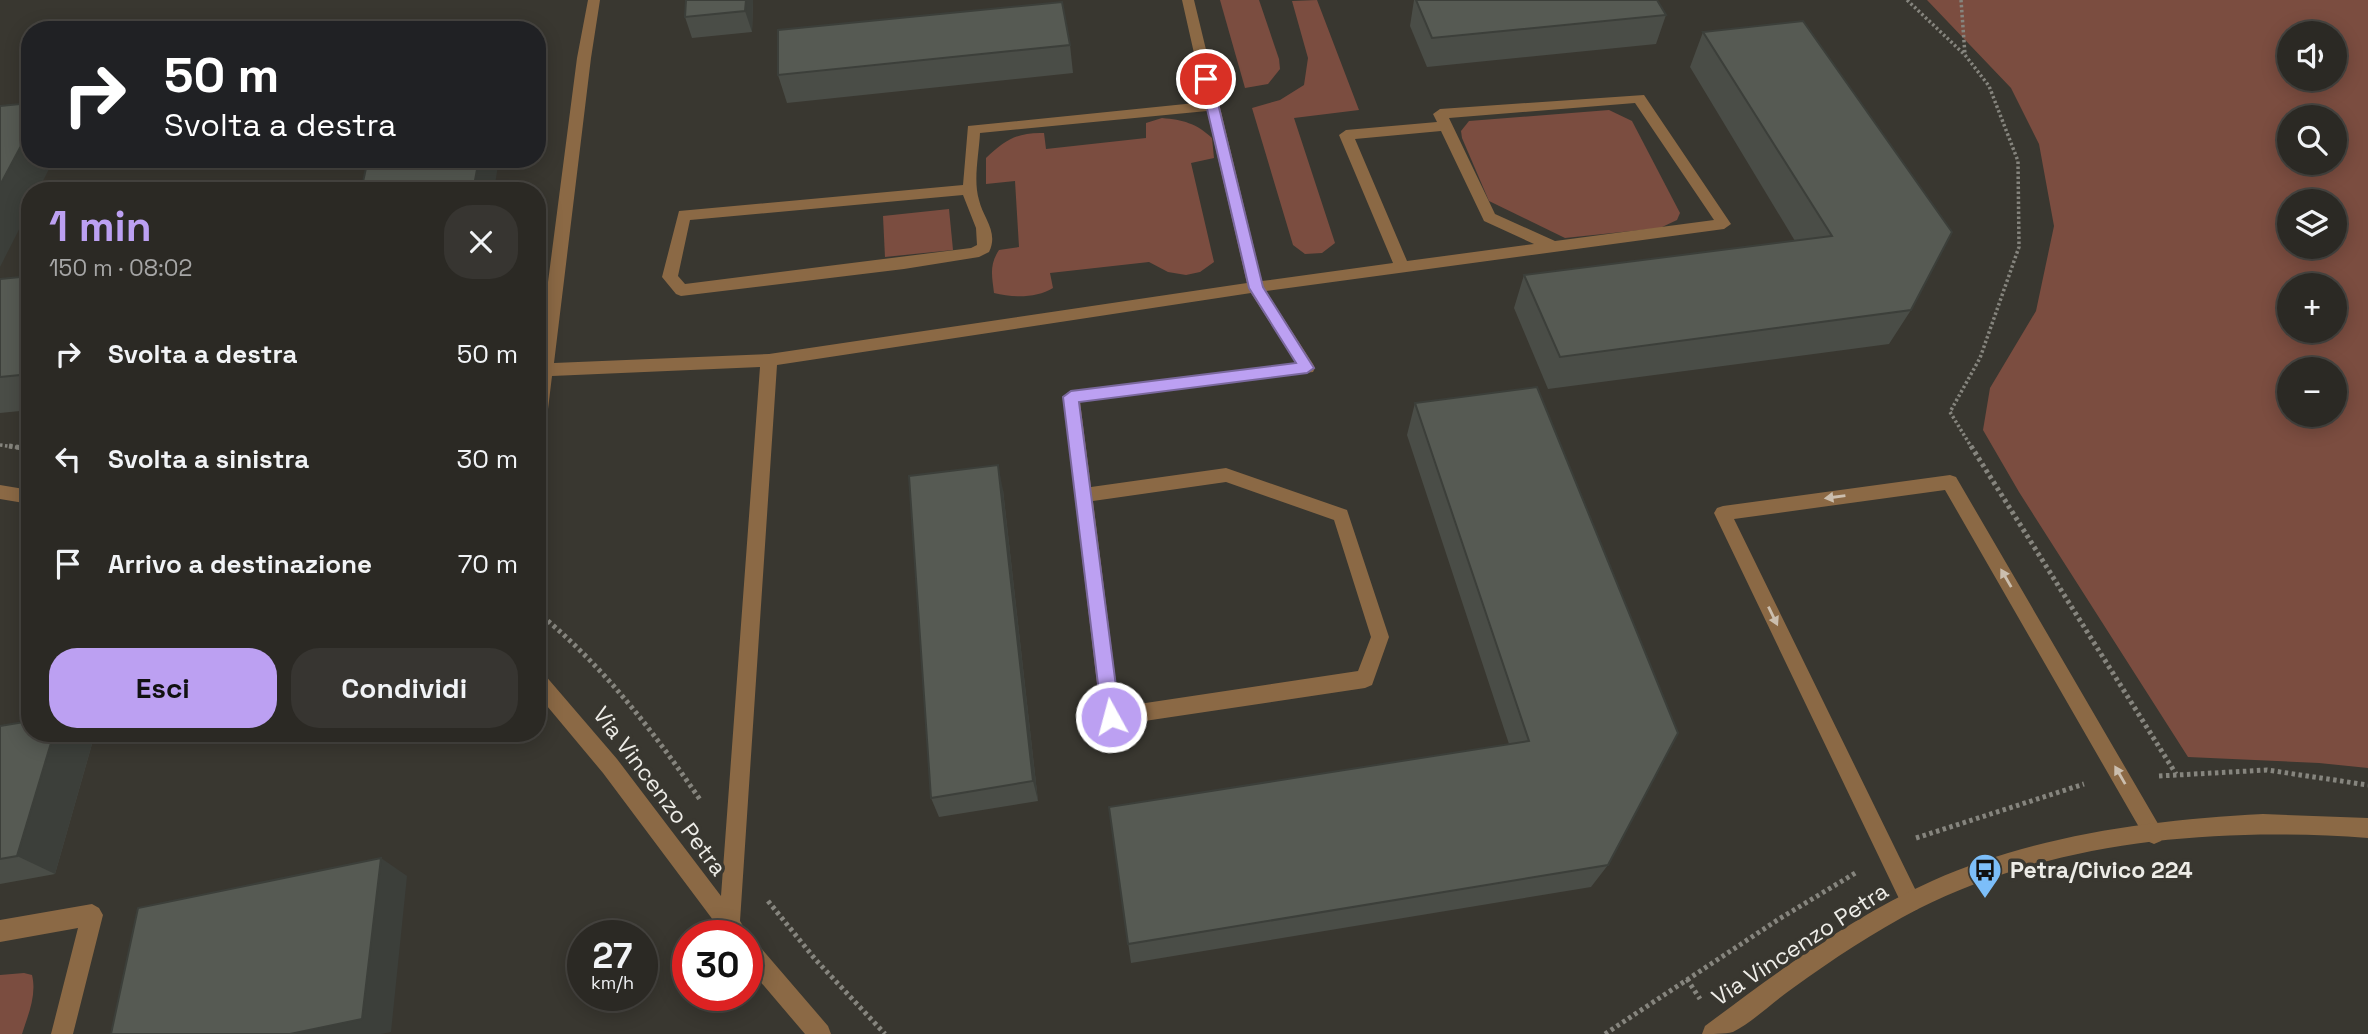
<!DOCTYPE html>
<html lang="it">
<meta charset="utf-8">
<style>
body{margin:0;font-family:"Space Grotesk",sans-serif;background:#373531;color:#f1f3f6;height:100vh;display:flex;flex-direction:column;font-size:26px;white-space:nowrap}
*{box-sizing:border-box;margin:0}
p{font-size:23px;color:#a6a6a6}
.icon{flex:none;width:38px;height:38px;fill:none;stroke:currentColor;stroke-width:2;stroke-linecap:round;stroke-linejoin:round}
.map{position:relative;flex:1;overflow:hidden}
.side{position:absolute;left:21px;top:182px;width:525px;height:560px;display:flex;flex-direction:column;background:#2b2924;border-radius:28px;box-shadow:0 4px 18px #0003,0 0 0 2px #474541}
.side>*{flex:none}
.top-card{position:absolute;left:21px;top:21px;width:525px;height:147px;border-radius:28px;box-shadow:0 4px 18px #0003,0 0 0 2px #474541;background:#202124;color:#fff;overflow:hidden}
.buttons{position:absolute;left:2277px;top:21px;display:grid;gap:14px}
.buttons a{display:grid;place-items:center;width:70px;height:70px;border-radius:50%;background:#2b2924;box-shadow:0 4px 18px #0003,0 0 0 2px #474541;font-size:35px}
.speed{position:absolute;left:567px;top:920px;display:flex;gap:14px;font-size:35px;font-weight:700;text-align:center}
.speed>*{display:grid;place-content:center;width:91px;height:91px;border-radius:50%;background:#2b2924;box-shadow:0 4px 18px #0003,0 0 0 2px #474541;line-height:1}
.speed small{font-size:18px;font-weight:400}
.speed .limit{border:10px solid #d22;background:#fff;color:#111}
.pin{position:absolute;display:grid;place-items:center;width:60px;height:60px;color:#fff;margin:-30px;border:4px solid #fff;border-radius:50%;box-shadow:0 2px 7px #0007}
.me{position:absolute;width:77px;margin:-38px;rotate:353deg;stroke-linejoin:round;filter:drop-shadow(0 0 5px #0008)}
.turn{display:flex;align-items:center;gap:24px;height:147px;padding:0 28px;font-size:32px}
.turn .icon{width:91px;height:91px;stroke-width:2.5}
.turn b{display:block;font-size:49px;line-height:60px}
.round{display:grid;place-items:center;flex:none;width:74px;height:74px;border-radius:28px;background:#373531}
.headline{display:flex;align-items:center;justify-content:space-between;height:119px;padding:0 28px}
h1{font-size:42px;font-weight:700;line-height:52px;color:#bca0f2}
.cta{display:flex;gap:14px;margin-top:auto;padding:14px 28px}
.cta a{flex:1;height:80px;border-radius:28px;background:#bca0f2;color:#111;font-size:28px;font-weight:700;line-height:80px;text-align:center}
.cta a+a{background:#373531;color:#f1f3f6}
ul{padding:0;list-style:none}
li{display:flex;align-items:center;gap:21px;height:105px;padding:0 28px}
li div{flex:1}
li b{display:block;font-size:26px}
li em{font-style:normal}
.map>svg:first-child{display:block}
.green{fill:#7b4d40;fill-rule:evenodd}
.lines{fill:none;stroke-linecap:round;stroke-linejoin:round}
.path-far1{stroke:#86857e;stroke-width:3.5;stroke-dasharray:2.5 2.5;stroke-linecap:butt}
.path{stroke:#86857e;stroke-width:5;stroke-dasharray:3.5 3.5;stroke-linecap:butt}
.service{fill:#8b6945;fill-rule:evenodd}
.minor{fill:#8b6945;fill-rule:evenodd}
.wall{fill:#4a4d47}
.shaded-wall{fill:#3c3f3a}
.building{fill:#565a53;stroke:#3c3f3a;stroke-width:2}
.oneway{fill:#cbbeae}
.route{fill:#bca0f2;stroke:#7a689d;stroke-width:2}
.labels{text-anchor:middle;dominant-baseline:central;stroke-width:7;stroke-linejoin:round;paint-order:stroke}
.street-label{font-size:23px;fill:#edece7;stroke:#393730}
.poi-label{font-size:23px;font-weight:bold;fill:#edece7;stroke:#393730;text-anchor:start}
</style>
<div class="map">
<svg width="2368" height="1034" viewBox="0 0 2368 1034">
<rect width="100%" height="100%" fill="#393730"/>
<g class="green">
<path d="M1220,0H1259L1279,59L1280,69L1268,84L1245,88Z"/>
<path d="M1317,0L1359,110L1294,118L1335,243L1322,253L1305,254L1293,245L1252,108L1280,100L1304,85L1308,58L1292,1Z"/>
<path d="M1927,0H2368V768L2319,763L2188,757L2019,492L1983,430L1990,388L2036,311L2054,226L2039,144L2011,88ZM2334,33V79H2289V33ZM2289,117H2334V163H2289ZM2289,201H2334V247H2289ZM2334,285V331H2289V285ZM2334,369V415H2289V369Z"/>
<path d="M1609,110L1632,121L1680,213L1677,220L1660,228L1565,238L1489,201L1462,138L1461,131L1469,121Z"/>
<path d="M1162,118C1183,120 1196,123 1212,138L1214,158L1191,163L1214,262L1200,272L1186,275L1168,272L1149,262L1050,273L1053,288C1037,298 1013,298 994,293C992,276 989,265 999,250L1019,247L1015,181L986,184V158C1005,140 1018,132 1044,133L1046,149L1146,138V123Z"/>
<path d="M949,209L953,250L885,257L883,216Z"/>
<path d="M24,973L32,975C37,995 28,1015 22,1034H0V975Z"/>
</g>
<g class="lines">
<g class="path-far1">
<path d="M1907,0L1965,55L1989,86L2018,161L2019,247L1980,358L1950,412L1972,448"/>
<path d="M1961,0L1965,55"/>
<path d="M0,445L22,448"/>
</g>
<g class="path">
<path d="M9,446L30,449"/>
<path d="M1971,446L2176,774"/>
<path d="M537,612C603,665 653,731 701,801"/>
<path d="M2159,776L2267,770L2368,785"/>
<path d="M1916,838L2084,784"/>
<path d="M768,901L815,959L885,1034"/>
<path d="M1687,979L1700,999"/>
<path d="M1605,1034L1779,919L1857,872"/>
</g>
<g class="service">
<path d="M1950,475L1956,477L2164,834L2161,841L2154,844L2147,841L1945,490L1734,519L1918,895L1921,902L1918,909L1911,912L1904,909L1714,513L1717,508L1723,506Z"/>
<path d="M92,904L99,908L103,915L73,1034H51L78,928L0,942V920Z"/>
</g>
<g class="minor">
<path d="M588,0H600L591,58L554,363L769,354L1247,283L1207,111L980,133C979,154 973,180 979,200C983,218 999,232 989,252L979,257L904,269L681,296L676,294L662,277L679,211L963,185L968,126L1205,102L1182,0H1194L1262,281L1393,263L1339,135L1346,130L1437,122L1433,114L1440,109L1644,95L1731,224L1724,229L1266,291L1313,364L1315,368L1313,372L1080,402L1091,487L1226,468L1347,510L1389,637L1372,685L1365,688L1111,726L1104,723L1101,717L1063,397L1071,391L1296,363L1251,293L777,365L740,921L749,936L748,939L755,941L828,1026L831,1034H805L747,966V936H725L722,932L603,773L537,694V672L544,674L617,759L721,896L760,367L552,376L545,434L543,439L537,441V367L577,58ZM1635,103L1714,220L1555,241L1495,214L1449,118ZM1441,131L1484,221L1534,244L1407,261L1355,139ZM963,195L976,228L977,245L971,248L685,284L678,276L690,220ZM1226,482L1334,520L1371,637L1358,671L1119,707L1093,501Z"/>
<path d="M0,485L30,490V504L0,499Z"/>
<path d="M2263,814L2368,818V838C2217,827 2055,840 1918,909C1874,932 1833,959 1793,988C1773,1002 1754,1021 1733,1032C1725,1034 1711,1034 1702,1034L1705,1026C1777,972 1850,918 1932,881C2036,835 2150,820 2263,814Z"/>
</g>
</g>
<g class="wall">
<path d="M753,0L752,32L692,38L685,17Z"/>
<path d="M1414,0H1657L1666,15L1656,44L1427,67L1410,26Z"/>
<path d="M1703,32L1911,310L1889,344L1548,389L1514,308L1524,275L1795,241L1690,67Z"/>
<path d="M1070,45L1073,73L787,103L778,75Z"/>
<path d="M30,276V410L0,413V279Z"/>
<path d="M1415,403L1608,865L1591,887L1131,963L1109,807L1509,744L1407,435Z"/>
<path d="M1003,490L1038,801L939,817L931,798Z"/>
<path d="M0,726L94,737L55,874L0,884Z"/>
</g>
<g class="shaded-wall">
<path d="M746,0H753L752,32L745,11Z"/>
<path d="M30,129V159H54L38,191H30V208L0,267V185Z"/>
<path d="M479,159H499L494,191H473Z"/>
<path d="M998,465L1003,490L1038,801L1033,781Z"/>
<path d="M54,733H88L94,737L55,874L17,856Z"/>
<path d="M381,858L407,876L391,1032L381,1034H290Z"/>
</g>
<g class="building">
<path d="M686,0H746L745,11L685,17Z"/>
<path d="M1416,0H1657L1666,15L1432,38Z"/>
<path d="M1062,2L1070,45L778,75V30Z"/>
<path d="M1803,21L1952,232L1911,310L1560,357L1524,275L1832,236L1703,32Z"/>
<path d="M30,103V129L0,185V106Z"/>
<path d="M368,159H479L473,191H361Z"/>
<path d="M30,276V374L0,377V279Z"/>
<path d="M1537,387L1678,733L1608,865L1128,944L1109,807L1529,741L1415,403Z"/>
<path d="M998,465L1033,781L931,798L909,476Z"/>
<path d="M30,721V733H54L17,856L0,859V726Z"/>
<path d="M381,858L362,1019L290,1034H111L138,908Z"/>
</g>
<defs><path id="oneway-solid" d="M-6-.8H1V-3.2L6.5 0L1 3.2V.8H-6Z" transform="scale(1.75)"/></defs>
<g class="oneway">
<use href="#oneway-solid" transform="translate(1835 497) rotate(172)"/>
<use href="#oneway-solid" transform="translate(2006 578) rotate(-120)"/>
<use href="#oneway-solid" transform="translate(1773 616) rotate(64)"/>
<use href="#oneway-solid" transform="translate(2120 775) rotate(-120)"/>
</g>
<path class="route" d="M1206,75L1212,79L1263,287L1314,368L1307,373L1079,402L1120,717L1117,723L1111,725L1105,723L1102,717L1063,397L1071,391L1296,363L1249,288L1200,79Z"/>
<defs>
<symbol id="bus-pin" viewBox="-11 -11 22 30"><path d="M0 17L-7.5 6A9.5 9.5 0 1 1 7.5 6Z" fill="#7cbef9" stroke="#393730"/><path d="M-5-6H5V4H4V6H2V4H-2V6H-4V4H-5ZM-3.5-4V0h7V-4ZM-3.5 1.2v1.5H-2V1.2ZM2 1.2v1.5H3.5V1.2Z" fill="#111"/></symbol>
</defs>
<g fill-rule="evenodd">
<use href="#bus-pin" x="1966" y="851" width="38" height="52"/>
</g>
<g class="labels">
<g class="street-label">
<text transform="translate(660 791) rotate(53)">Via Vincenzo Petra</text>
<text transform="translate(1800 944) rotate(-33)">Via Vincenzo Petra</text>
</g>
<g class="poi-label">
<text x="2010" y="870">Petra/Civico 224</text>
</g>
</g>
</svg>
<div class="buttons">
<a><svg class="icon" aria-label="sound" viewBox="0 0 24 24"><path d="M4 9h4l5-4v14l-5-4H4zM17 9q2 3 0 6"/></svg></a>
<a><svg class="icon" aria-label="search" viewBox="0 0 24 24"><circle cx="10" cy="10" r="6"/><path d="M15 15l6 6"/></svg></a>
<a><svg class="icon" aria-label="layers" viewBox="0 0 24 24"><path d="M12 4l9 5-9 5-9-5zM3 14l9 5 9-5"/></svg></a>
<a>+</a>
<a>−</a>
</div>
<div class="speed"><div>27<small>km/h</small></div><div class="limit">30</div></div>
<div class="pin" style="left:1206px;top:79px;background:#d93025"><svg class="icon" aria-label="arrive" viewBox="0 0 24 24"><path d="M6 21V4h12l-3 4 3 4H6"/></svg></div>
<svg class="me" style="left:1111px;top:717px" viewBox="-20 -20 40 40"><circle r="17" fill="#bca0f2" stroke="#fff" stroke-width="3"/><path d="M0-11L8 9 0 5-8 9z" fill="#fff"/></svg>
<div class="top-card">
<div class="turn"><svg class="icon" aria-label="right" viewBox="0 0 24 24"><path d="M7 20v-9h11M14 6l5 5-5 5"/></svg><div><b>50 m</b>Svolta a destra</div></div>
</div>
<section class="side">
<div class="headline"><div><h1>1 min</h1><p>150 m · 08:02</p></div><a class="round"><svg class="icon" aria-label="close" viewBox="0 0 24 24"><path d="M6 6l12 12M18 6L6 18"/></svg></a></div>
<ul>
<li><svg class="icon" aria-label="right" viewBox="0 0 24 24"><path d="M7 20v-9h11M14 6l5 5-5 5"/></svg><div><b>Svolta a destra</b></div><em>50 m</em></li>
<li><svg class="icon" aria-label="left" viewBox="0 0 24 24"><path d="M17 20v-9H6M10 6l-5 5 5 5"/></svg><div><b>Svolta a sinistra</b></div><em>30 m</em></li>
<li><svg class="icon" aria-label="arrive" viewBox="0 0 24 24"><path d="M6 21V4h12l-3 4 3 4H6"/></svg><div><b>Arrivo a destinazione</b></div><em>70 m</em></li>
</ul>
<div class="cta"><a>Esci</a><a>Condividi</a></div>
</section>
</div>
